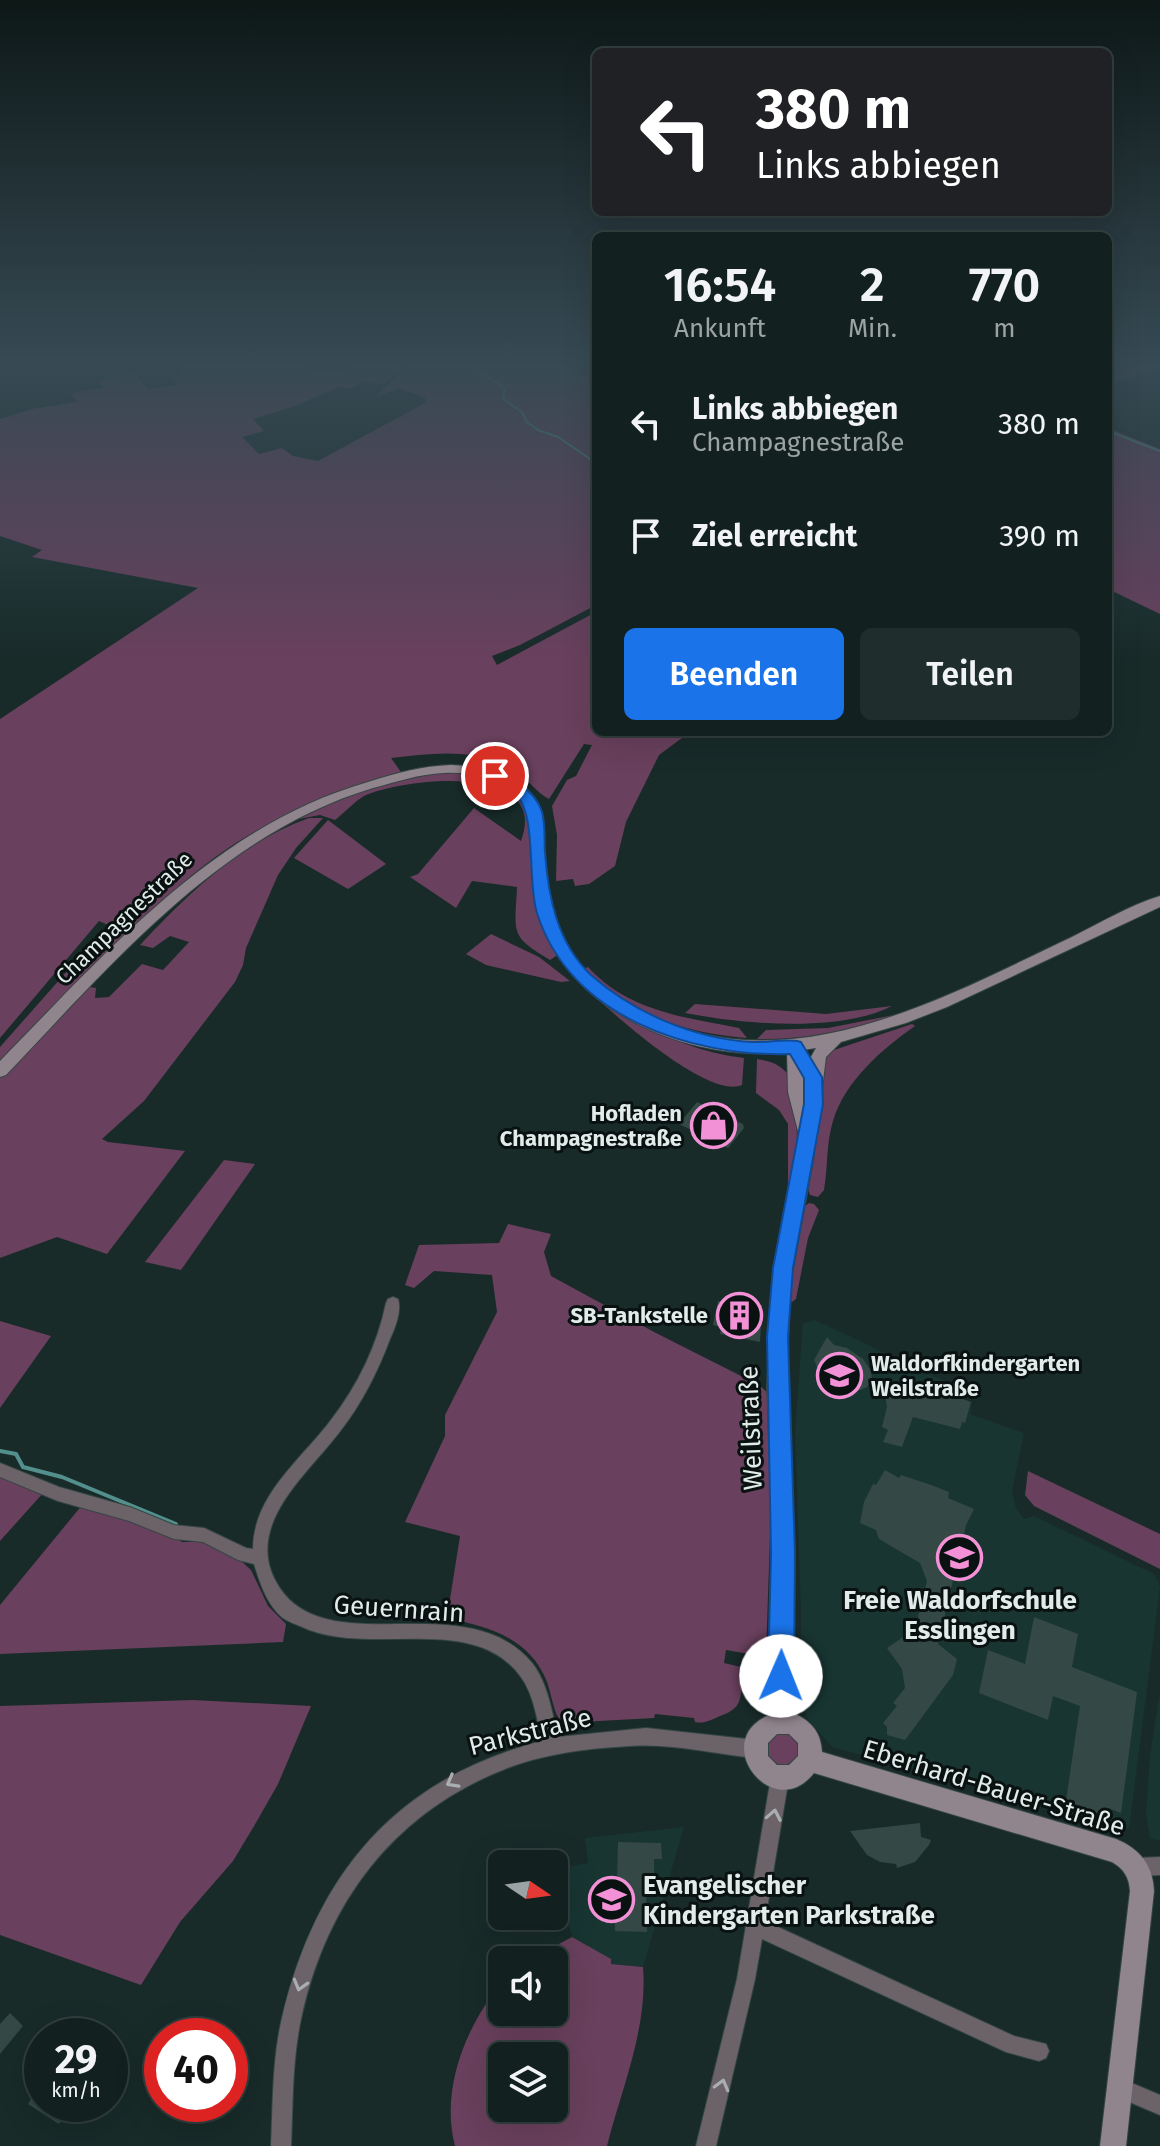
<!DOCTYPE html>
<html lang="de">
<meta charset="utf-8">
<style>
body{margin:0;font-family:"Fira Sans",sans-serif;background:#1f2d2c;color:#f1f3f6;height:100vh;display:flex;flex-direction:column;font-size:30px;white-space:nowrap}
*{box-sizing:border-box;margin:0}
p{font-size:26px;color:#9ca3a4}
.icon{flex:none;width:44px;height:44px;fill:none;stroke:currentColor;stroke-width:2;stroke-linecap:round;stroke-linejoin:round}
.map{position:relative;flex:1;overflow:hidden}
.sheet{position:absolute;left:592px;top:232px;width:520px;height:504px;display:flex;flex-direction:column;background:#12201f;border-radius:12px;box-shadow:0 8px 32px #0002,0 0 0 2px #313e3d}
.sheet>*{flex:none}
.guide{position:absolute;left:592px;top:48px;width:520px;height:168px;border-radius:12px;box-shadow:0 8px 32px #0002,0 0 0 2px #313e3d;background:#202124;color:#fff;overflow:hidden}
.needle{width:52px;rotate:103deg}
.buttons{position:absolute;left:488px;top:1850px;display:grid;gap:16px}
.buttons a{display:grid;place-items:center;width:80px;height:80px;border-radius:12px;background:#12201f;box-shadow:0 8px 32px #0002,0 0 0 2px #313e3d;font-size:40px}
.speed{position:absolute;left:24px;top:2018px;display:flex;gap:16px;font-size:40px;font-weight:700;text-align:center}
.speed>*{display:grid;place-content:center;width:104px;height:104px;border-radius:50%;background:#12201f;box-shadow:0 8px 32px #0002,0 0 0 2px #313e3d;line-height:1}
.speed small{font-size:20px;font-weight:400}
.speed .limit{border:12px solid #d22;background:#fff;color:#111}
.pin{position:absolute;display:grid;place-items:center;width:68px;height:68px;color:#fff;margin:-34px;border:4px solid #fff;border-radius:50%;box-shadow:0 2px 8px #0007}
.me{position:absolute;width:88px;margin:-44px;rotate:1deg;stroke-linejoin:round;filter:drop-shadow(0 0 6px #0008)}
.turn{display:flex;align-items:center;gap:28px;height:168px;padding:0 32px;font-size:36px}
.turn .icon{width:104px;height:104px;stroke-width:2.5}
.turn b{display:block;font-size:56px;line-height:68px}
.eta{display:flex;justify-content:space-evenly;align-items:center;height:136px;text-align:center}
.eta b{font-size:48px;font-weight:600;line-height:56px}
.cta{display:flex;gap:16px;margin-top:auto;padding:16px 32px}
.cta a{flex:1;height:92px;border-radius:12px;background:#1a73e8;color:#fff;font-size:32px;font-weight:600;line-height:92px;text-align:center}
.cta a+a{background:#1f2d2c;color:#f1f3f6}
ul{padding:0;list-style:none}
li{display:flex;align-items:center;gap:24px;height:112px;padding:0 32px}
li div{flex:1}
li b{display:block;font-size:30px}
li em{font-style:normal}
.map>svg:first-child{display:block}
.built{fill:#183532}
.green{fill:#69405d;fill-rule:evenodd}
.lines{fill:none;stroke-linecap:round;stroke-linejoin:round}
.stream-far1{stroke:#538f8c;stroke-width:2}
.stream{stroke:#538f8c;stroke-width:4}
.building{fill:#344846}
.street-casing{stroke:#344644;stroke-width:2}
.secondary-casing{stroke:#344644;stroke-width:2}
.street{fill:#6b6368;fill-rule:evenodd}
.secondary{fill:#91858d;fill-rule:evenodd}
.oneway{stroke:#abaeb0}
.route{fill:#1a73e8;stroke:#114b97;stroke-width:2}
.labels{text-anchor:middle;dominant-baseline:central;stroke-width:6;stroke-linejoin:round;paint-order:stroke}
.street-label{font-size:22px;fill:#e0ebea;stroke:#0a1211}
.poi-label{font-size:22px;font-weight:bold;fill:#e0ebea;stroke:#0a1211;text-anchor:end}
.near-street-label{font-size:26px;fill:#e0ebea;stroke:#0a1211}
.near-poi-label{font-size:26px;font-weight:bold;fill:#e0ebea;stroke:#0a1211}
</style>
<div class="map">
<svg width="1160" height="2146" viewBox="0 0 1160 2146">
<rect width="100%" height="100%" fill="#182b29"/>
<g class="built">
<path d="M815,1320L955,1386L953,1395L972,1402L970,1414L1024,1433L1012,1491L1016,1508L1024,1519L1034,1516L1154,1574L1160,1587L1129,1829L832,1747L807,1718L800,1697L801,1612L795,1431L803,1323Z"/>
<path d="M1160,1691V1841L1150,1838L1146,1814L1150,1756Z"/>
<path d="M684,1827L643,1967L611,1964L572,1937L555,1869L588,1863L585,1838Z"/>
</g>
<g class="green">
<path d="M208,361H331L341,365L327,363L309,368L315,373L334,372L370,361H410L384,384L363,381L350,389L340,386L295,406L253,419L264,431L242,437L259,454L282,448L293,456L318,461L427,402L424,397L399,388L374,398L413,361H596V605L520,645L492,656L497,665L596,612V732H690L659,755L626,822L615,866L589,884L575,886L573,879L556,881L557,835L552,806L567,780L576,776L592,745L584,744L549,799C536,793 528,778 515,771C479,747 432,753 391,758L401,772C335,791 271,817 214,858C179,883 150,914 120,944C80,985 40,1025 0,1065V1047L108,925L99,921L0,1038V719L198,588L32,557L42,550L0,536V419L32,409L77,402L71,393L104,388L99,380L133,373L148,389L177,385L171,378L186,374L175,364L192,366Z"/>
<path d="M1108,361H1160V369L1108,384Z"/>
<path d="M1108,428L1160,449V614L1108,589Z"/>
<path d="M454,772C494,775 529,789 533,834C534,848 531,863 534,877C540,903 551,929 559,954L550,960C509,936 515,933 517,887L472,881L456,908L410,877L418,874L474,808L521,841C551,761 402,778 364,796C354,802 344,813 335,820L320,815L299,819C343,790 402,775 454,772Z"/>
<path d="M309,818H323L296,848L278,875L246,948L243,965L235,982L144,1101L102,1139L108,1142L185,1151L107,1254L57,1237L0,1258V1078L90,987L96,988L95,998L109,997L142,964L163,970L189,942L170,936L153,948L140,945C188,894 241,842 309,818Z"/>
<path d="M328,820L386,864L348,889L294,858Z"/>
<path d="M491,934L539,957L570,981L561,982L486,965L466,954Z"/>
<path d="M588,967C628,1011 683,1017 739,1028L747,1038C679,1032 636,1016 583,969Z"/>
<path d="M605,1001C646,1031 694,1052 744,1058L742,1085C711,1099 625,1024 602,1003Z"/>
<path d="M695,1004L826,1014L892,1006C839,1033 742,1024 685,1013Z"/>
<path d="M899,1014C853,1031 804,1040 757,1039L766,1030L828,1028Z"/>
<path d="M912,1024L915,1026C882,1049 845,1081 833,1121C826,1143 828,1168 824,1190L818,1197L810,1195L808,1189L817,1134L821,1061L831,1051Z"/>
<path d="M757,1059C768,1061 778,1063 786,1072C802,1094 797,1165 792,1192L788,1190V1124L779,1110L756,1093Z"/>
<path d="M224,1160L255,1164L181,1270L145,1262Z"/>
<path d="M809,1203L814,1204L819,1210L808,1238L796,1299L792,1302L788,1300L790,1269L804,1207Z"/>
<path d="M508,1224L551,1234L544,1252L551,1276L654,1332L759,1385L768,1393L771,1506L766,1654L761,1656L726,1650L724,1663L741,1667C740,1693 747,1707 720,1716C711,1720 704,1724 695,1722L694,1718L655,1714L654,1718L562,1723C553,1712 552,1696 547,1682C530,1638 489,1627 447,1618L460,1536L405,1522L445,1436V1415L497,1312L492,1275L434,1271L414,1288L405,1285L419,1245L499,1243Z"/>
<path d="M0,1321L51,1336L0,1408Z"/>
<path d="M1028,1471L1160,1534V1569L1034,1506L1025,1495Z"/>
<path d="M0,1473L44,1492L0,1541Z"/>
<path d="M83,1504L169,1533L182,1542H206L239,1559L251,1570L268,1606L286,1624L283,1642L0,1654V1605Z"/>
<path d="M193,1700L311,1706L278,1784L257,1821L233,1861L180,1922L141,1985L0,1935V1706Z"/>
<circle cx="783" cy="1749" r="16"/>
<path d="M572,1937L611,1959V1964L643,1967C648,2028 622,2087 607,2146H455C440,2089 466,2026 502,1982V2012H554V1960H529ZM502,2056H554V2108H502Z"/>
</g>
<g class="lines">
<g class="stream-far1">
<path d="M467,364L505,388L503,399L522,412L527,422L538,430L558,437L596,463"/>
<path d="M1108,431L1160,451"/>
</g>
<path class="stream" d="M0,1451L16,1454L23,1467L62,1477L176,1524"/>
</g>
<g class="building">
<path d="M697,1102L743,1124L744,1128L728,1148L679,1124Z"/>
<path d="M724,1299L762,1305L760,1342L720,1334L721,1327L713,1325L718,1301L724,1302Z"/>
<path d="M827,1337L834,1345L847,1348L863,1359L871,1371L872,1380L867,1387L856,1392L847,1391L830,1384L821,1376L814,1360Z"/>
<path d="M883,1381L920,1390V1383L971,1402L965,1423L962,1422L960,1429L913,1417L902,1447L883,1442L888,1430L882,1427L887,1407Z"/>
<path d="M885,1470L899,1478L901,1475L934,1486L949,1492L948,1498L974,1509L966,1525L938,1644L957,1659L953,1675L905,1740L887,1735V1727L883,1723L897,1706L893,1703L905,1688L902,1669L887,1648L915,1629L927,1581L920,1563L879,1539L876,1530L860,1523L864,1502L873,1484L876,1485Z"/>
<path d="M1034,1617L1078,1634L1072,1667L1137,1692L1121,1813L1108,1808L1106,1822L1065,1807L1080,1706L1053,1696L1048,1720L979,1693L988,1650L1025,1664Z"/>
<path d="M920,1823L921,1837L931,1840L929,1845L915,1862L897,1868L896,1864L880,1862L867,1855L850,1831Z"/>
<path d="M618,1842L661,1843L662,1859H654V1890H646L647,1932L615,1931L613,1880H617Z"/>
<path d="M10,2013L23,2026L0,2054V2024Z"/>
<path d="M42,2080V2104H70L59,2124L28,2104Z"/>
</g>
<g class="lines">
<defs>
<g id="street">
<path d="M393,1297L398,1299C402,1311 395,1328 390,1339C378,1371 362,1403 341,1430C311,1471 245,1522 275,1580C320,1668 465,1582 532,1663C548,1683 552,1713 558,1737L646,1728L756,1740L762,1743L765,1749L762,1755L756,1758C714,1754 672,1743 630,1746C590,1748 542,1754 505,1769C393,1813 326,1903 301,2019C292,2061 293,2104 291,2146H271C273,2104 272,2060 282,2018C316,1874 396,1779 542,1741C537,1720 534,1695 521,1677C473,1610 367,1659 300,1626C295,1624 287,1621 283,1618C267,1605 260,1583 254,1564L238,1560L203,1542L174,1539L129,1521L58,1501L0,1477V1463L59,1487L130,1507L174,1525L204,1528L246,1548L253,1549C253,1495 302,1459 331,1420C358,1385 377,1346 386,1303L388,1299Z"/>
<path d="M780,1768L786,1771L789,1777L765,1921L1014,2036L1046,2044L1049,2051L1046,2058L1039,2061L1006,2052L762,1939L755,1979L716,2146H696L737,1979L771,1777L774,1771Z"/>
<path d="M1160,1857V1875L1137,1876L1131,1873L1128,1867L1131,1861L1137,1858Z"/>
<path d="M1120,2078L1160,2095V2115L1113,2095L1110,2088L1113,2081Z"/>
</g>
<g id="secondary">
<path d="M0,361H7L0,366Z"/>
<path d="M451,765C575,769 529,838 553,915C568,961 604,993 646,1014C789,1085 943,998 1072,937C1100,923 1130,905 1160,896V907L947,1007L906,1023L841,1042L826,1057L813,1161L790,1285L787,1387L793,1535L791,1712C810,1720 821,1731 822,1752L1116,1839C1140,1849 1153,1865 1154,1891L1126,2146H1100L1130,1891C1129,1877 1124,1869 1112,1862L814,1773C773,1825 708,1741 769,1715L773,1535L767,1387L772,1285L800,1139L788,1092L787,1052C688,1063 561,1010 536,906C528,873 541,827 521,799C504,776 470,772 444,773C419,774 396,782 373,788C220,834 112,964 6,1075L0,1077V1061C108,951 215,826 368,782C396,773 422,766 451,765ZM816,1048L807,1064L806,1100L803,1050ZM777,1734H789L798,1743V1756L789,1765H777L768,1756V1743Z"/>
</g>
</defs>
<use href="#street" class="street-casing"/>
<use href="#secondary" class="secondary-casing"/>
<use href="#street" class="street"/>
<use href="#secondary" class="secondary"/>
</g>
<defs><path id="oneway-chevron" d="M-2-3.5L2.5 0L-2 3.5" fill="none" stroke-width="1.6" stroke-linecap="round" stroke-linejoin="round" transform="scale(2)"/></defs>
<g class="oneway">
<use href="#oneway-chevron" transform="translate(452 1782) rotate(151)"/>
<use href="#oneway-chevron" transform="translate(774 1815) rotate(-79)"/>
<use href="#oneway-chevron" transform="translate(300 1985) rotate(106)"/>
<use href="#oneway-chevron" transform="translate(722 2085) rotate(-75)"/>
</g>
<linearGradient id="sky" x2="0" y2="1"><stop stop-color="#0d1817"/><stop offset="0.55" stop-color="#374a54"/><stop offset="1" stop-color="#374a54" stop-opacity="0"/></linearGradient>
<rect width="1160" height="661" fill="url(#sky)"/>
<path class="route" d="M495,772C513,777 534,791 541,809C546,821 544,839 545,852C548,896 557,943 591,975C634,1013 695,1039 752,1042C768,1043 786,1038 801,1042L822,1077L823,1104L793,1268L788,1337L795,1554L794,1676L790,1685L781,1689L772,1685L768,1676L771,1554L767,1337L773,1268L804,1104V1078L790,1054C691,1057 570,1017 537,913C527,883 537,814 516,795C509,789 498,784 490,779V773Z"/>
<defs>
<symbol id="shop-ring" viewBox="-11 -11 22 22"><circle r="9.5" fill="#0a1211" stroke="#f391d6" stroke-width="1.5"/><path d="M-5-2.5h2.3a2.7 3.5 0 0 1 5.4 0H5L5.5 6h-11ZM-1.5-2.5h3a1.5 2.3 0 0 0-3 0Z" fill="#f391d6"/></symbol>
<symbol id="building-ring" viewBox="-11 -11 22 22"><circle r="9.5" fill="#0a1211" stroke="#f391d6" stroke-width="1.5"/><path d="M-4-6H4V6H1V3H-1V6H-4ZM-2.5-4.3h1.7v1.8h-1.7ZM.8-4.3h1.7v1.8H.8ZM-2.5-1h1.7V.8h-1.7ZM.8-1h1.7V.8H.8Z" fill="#f391d6"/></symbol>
<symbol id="school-ring" viewBox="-11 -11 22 22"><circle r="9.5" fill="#0a1211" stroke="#f391d6" stroke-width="1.5"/><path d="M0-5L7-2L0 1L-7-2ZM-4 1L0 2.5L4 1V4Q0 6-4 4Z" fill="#f391d6"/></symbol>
</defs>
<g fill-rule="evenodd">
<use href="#shop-ring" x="688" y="1100" width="51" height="51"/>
<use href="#building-ring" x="714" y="1290" width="51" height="51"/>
<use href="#school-ring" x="814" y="1350" width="51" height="51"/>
<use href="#school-ring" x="934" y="1532" width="51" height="51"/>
<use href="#school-ring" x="586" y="1874" width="51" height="51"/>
</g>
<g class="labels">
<g class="street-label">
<text transform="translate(124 918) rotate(-44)">Champagnestraße</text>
</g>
<g class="poi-label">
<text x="682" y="1113">Hofladen<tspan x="682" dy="25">Champagnestraße</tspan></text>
<text x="708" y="1315">SB-Tankstelle</text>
<text x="871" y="1363" text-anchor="start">Waldorfkindergarten<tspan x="871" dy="25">Weilstraße</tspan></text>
</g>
<g class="near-street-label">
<text transform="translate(751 1428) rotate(-92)">Weilstraße</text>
<text transform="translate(399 1609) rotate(4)">Geuernrain</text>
<text transform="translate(530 1732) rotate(-14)">Parkstraße</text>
<text transform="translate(994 1788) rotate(17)">Eberhard-Bauer-Straße</text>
</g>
<g class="near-poi-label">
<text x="960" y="1600">Freie Waldorfschule<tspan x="960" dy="30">Esslingen</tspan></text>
<text x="643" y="1885" text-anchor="start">Evangelischer<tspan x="643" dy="30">Kindergarten Parkstraße</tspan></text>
</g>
</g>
</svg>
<div class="buttons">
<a><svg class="needle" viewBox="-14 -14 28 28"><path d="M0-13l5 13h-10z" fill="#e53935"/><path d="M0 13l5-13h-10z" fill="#9ca3a4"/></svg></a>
<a><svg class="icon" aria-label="sound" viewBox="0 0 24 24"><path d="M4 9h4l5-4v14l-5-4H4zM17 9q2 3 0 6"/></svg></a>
<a><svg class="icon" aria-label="layers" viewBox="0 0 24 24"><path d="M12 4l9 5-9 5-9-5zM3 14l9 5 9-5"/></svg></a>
</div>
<div class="speed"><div>29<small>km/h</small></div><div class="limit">40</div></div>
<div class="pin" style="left:495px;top:776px;background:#d93025"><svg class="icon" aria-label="arrive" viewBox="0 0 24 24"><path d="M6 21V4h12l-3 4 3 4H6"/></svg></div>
<svg class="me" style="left:781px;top:1676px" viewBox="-20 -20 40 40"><circle r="19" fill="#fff"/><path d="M0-13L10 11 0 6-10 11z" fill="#1a73e8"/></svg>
<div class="guide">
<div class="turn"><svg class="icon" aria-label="left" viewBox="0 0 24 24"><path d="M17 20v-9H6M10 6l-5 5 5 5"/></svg><div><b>380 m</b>Links abbiegen</div></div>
</div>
<section class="sheet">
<div class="eta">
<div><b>16:54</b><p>Ankunft</p></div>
<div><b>2</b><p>Min.</p></div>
<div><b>770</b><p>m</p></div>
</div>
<ul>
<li><svg class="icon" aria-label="left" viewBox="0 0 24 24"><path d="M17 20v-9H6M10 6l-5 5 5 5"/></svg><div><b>Links abbiegen</b><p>Champagnestraße</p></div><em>380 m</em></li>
<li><svg class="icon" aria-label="arrive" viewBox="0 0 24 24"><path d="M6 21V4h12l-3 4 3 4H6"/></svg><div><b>Ziel erreicht</b></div><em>390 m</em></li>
</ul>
<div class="cta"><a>Beenden</a><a>Teilen</a></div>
</section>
</div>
